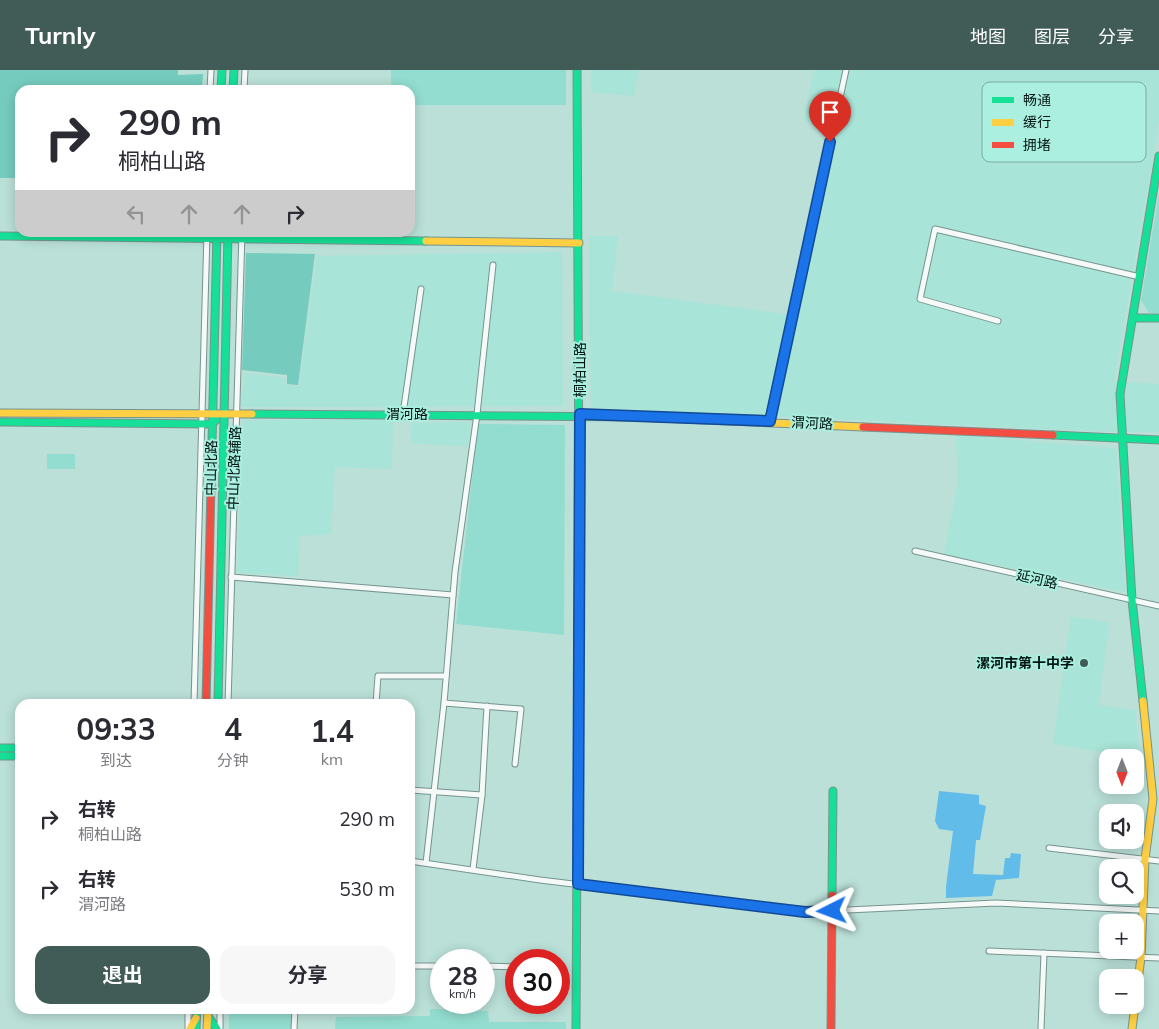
<!DOCTYPE html>
<html lang="zh">
<meta charset="utf-8">
<style>
body{margin:0;font-family:Mulish,"Noto Sans SC",sans-serif;background:#f7f7f7;color:#2b2b33;height:100vh;display:flex;flex-direction:column;font-size:19px;white-space:nowrap}
*{box-sizing:border-box;margin:0}
p{font-size:16px;color:#7c7c81}
.icon{flex:none;width:28px;height:28px;fill:none;stroke:currentColor;stroke-width:2;stroke-linecap:round;stroke-linejoin:round}
.map{position:relative;flex:1;overflow:hidden}
.side{position:absolute;left:15px;top:629px;width:400px;height:315px;display:flex;flex-direction:column;background:#fff;border-radius:15px;box-shadow:0 2px 12px #0003}
.side>*{flex:none}
.guide{position:absolute;left:15px;top:15px;width:400px;height:152px;border-radius:15px;box-shadow:0 2px 12px #0003;background:#fff;color:#2b2b33;overflow:hidden}
.needle{width:32px;rotate:180deg}
.controls{position:absolute;left:1099px;top:679px;display:grid;gap:10px}
.controls a{display:grid;place-items:center;width:45px;height:45px;border-radius:10px;background:#fff;box-shadow:0 2px 12px #0003;font-size:25px}
.speed{position:absolute;left:430px;top:879px;display:flex;gap:10px;font-size:25px;font-weight:700;text-align:center}
.speed>*{display:grid;place-content:center;width:65px;height:65px;border-radius:50%;background:#fff;box-shadow:0 2px 12px #0003;line-height:1}
.speed small{font-size:12px;font-weight:400}
.speed .limit{border:8px solid #d22;background:#fff;color:#111}
.pin{position:absolute;display:grid;place-items:center;width:42px;height:42px;color:#fff;margin:-51px -21px;border-radius:50% 50% 50% 0;rotate:-45deg;box-shadow:0 0 5px #0007}
.pin .icon{rotate:45deg}
.me{position:absolute;width:55px;margin:-28px;rotate:267deg;stroke-linejoin:round;filter:drop-shadow(0 0 4px #0008)}
.turn{display:flex;align-items:center;gap:18px;height:105px;padding:0 20px;font-size:22px}
.turn .icon{width:65px;height:65px;stroke-width:2.5}
.turn b{display:block;font-size:35px;line-height:42px}
.lanes{display:flex;align-items:center;height:48px;padding:0 20px;background:#0003;justify-content:center;gap:25px;direction:ltr}
.lanes .off{opacity:.35}
.eta{display:flex;justify-content:space-evenly;align-items:center;height:85px;text-align:center}
.eta b{font-size:30px;font-weight:700;line-height:35px}
.button{display:flex;gap:10px;margin-top:auto;padding:10px 20px}
.button a{flex:1;height:58px;border-radius:15px;background:#415b56;color:#fff;font-size:20px;font-weight:700;line-height:58px;text-align:center}
.button a+a{background:#f7f7f7;color:#2b2b33}
ul{padding:0;list-style:none}
li{display:flex;align-items:center;gap:15px;height:70px;padding:0 20px}
li div{flex:1}
li b{display:block;font-size:19px}
li em{font-style:normal}
header{display:flex;align-items:center;gap:30px;box-sizing:border-box;height:70px;padding:0 25px;background:#415b56;color:#fff}
header strong{font-size:24px}
nav{display:flex;gap:28px;margin-inline-start:auto;font-size:18px}
.map>svg:first-child{display:block}
.built{fill:#a8e4d7}
.green{fill:#92ddcf}
.forest{fill:#75ccbe}
.water{fill:#61bcea}
.lines{fill:none;stroke-linecap:round;stroke-linejoin:round}
.street-casing{stroke:#76948e;stroke-width:7}
.fast-casing{stroke:#76948e;stroke-width:9}
.slow-casing{stroke:#76948e;stroke-width:9}
.jam-casing{stroke:#76948e;stroke-width:9}
.street{stroke:#f5faf9;stroke-width:5}
.fast{stroke:#16e098;stroke-width:7}
.slow{stroke:#ffcf43;stroke-width:7}
.jam{stroke:#f24e42;stroke-width:7}
.route-casing{stroke:#114b97;stroke-width:12}
.route{stroke:#1a73e8;stroke-width:9}
.poi-dot{fill:#415b56;stroke:#abefe0;stroke-width:2}
.labels{text-anchor:middle;dominant-baseline:central;stroke-width:4;stroke-linejoin:round;paint-order:stroke}
.street-label{font-size:14px;fill:#001410;stroke:#abefe0}
.poi-label{font-size:14px;font-weight:bold;fill:#001410;stroke:#abefe0;text-anchor:end}
.key{fill:#abefe0;stroke:#78ada2;stroke-width:1}
.key-label{font-size:14px;fill:#001410}
</style>
<header>
<strong>Turnly</strong>
<nav><a>地图</a><a>图层</a><a>分享</a></nav>
</header>
<div class="map">
<svg width="1159" height="959" viewBox="0 0 1159 959">
<rect width="100%" height="100%" fill="#bae0d8"/>
<g class="built">
<path d="M591,0H639L634,26L591,22Z"/>
<path d="M814,0H1159V50L1114,311L1159,314V362H1116L591,338L589,166H618L612,221L794,245L840,59L804,50Z"/>
<path d="M562,182L563,336L241,337L245,303L286,308L285,315L299,316L317,186Z"/>
<path d="M243,350H393L392,399L335,397L331,464L300,466L298,506L237,503Z"/>
<path d="M470,352L468,377L411,373L412,353Z"/>
<path d="M956,365L1116,378L1125,522L944,484L958,413Z"/>
<path d="M1071,547L1109,552L1099,635L1135,640L1140,688L1053,674Z"/>
</g>
<g class="green">
<path d="M391,0H566V35H410V20H391Z"/>
<path d="M1159,123V243H1149L1141,230Z"/>
<path d="M478,354L565,355L564,565L456,554Z"/>
<rect x="47" y="384" width="28" height="15"/>
<rect x="229" y="939" width="62" height="20"/>
<path d="M430,939L488,941L489,952H566V959H335L336,947L430,946Z"/>
</g>
<g class="forest">
<path d="M0,0H178V5L203,4L202,20H20V108H0Z"/>
<path d="M246,183L315,184L298,315L287,314V305L242,300Z"/>
</g>
<path class="water" d="M939,721L979,725V734L986,736L980,770H976L973,804L1003,805L1005,788H1010L1011,783L1021,784L1019,808L996,810L992,826L946,828V817L953,761L939,759L935,751Z"/>
<g class="lines">
<defs>
<g id="street">
<path d="M210,20L211,0"/>
<path d="M244,20L245,0"/>
<path d="M493,195L477,344L455,502L444,633L521,639L515,694"/>
<path d="M998,251L920,229L935,159L1140,207"/>
<path d="M403,344L421,219"/>
<path d="M770,351L846,0"/>
<path d="M915,481L1159,536"/>
<path d="M231,507L453,525"/>
<path d="M194,634L207,162"/>
<path d="M228,634L242,162"/>
<path d="M376,634L378,606H446"/>
<path d="M410,720L482,725"/>
<path d="M1049,778L1159,791"/>
<path d="M410,791L540,810L805,842L996,833L1159,841"/>
<path d="M426,793L444,633"/>
<path d="M473,799L482,725L487,636"/>
<path d="M989,881L1159,888"/>
<path d="M410,896H441"/>
<path d="M484,896L516,897"/>
<path d="M188,939V959"/>
<path d="M220,959V939"/>
<path d="M294,959L295,939"/>
<path d="M1041,959L1044,883"/>
</g>
<g id="fast">
<path d="M577,0L579,437"/>
<path d="M221,20L222,0"/>
<path d="M233,20L234,0"/>
<path d="M0,166L426,171"/>
<path d="M1133,248H1159"/>
<path d="M252,344L638,347"/>
<path d="M0,352L212,354L216,350"/>
<path d="M1053,365L1159,370"/>
<path d="M211,416L217,162"/>
<path d="M1143,631L1132,530L1120,324L1159,86"/>
<path d="M218,634L228,162"/>
<path d="M0,678H20"/>
<path d="M0,686H20"/>
<path d="M832,825L833,721"/>
<path d="M208,946L217,959"/>
<path d="M196,959L197,939"/>
<path d="M576,959L578,576"/>
</g>
<g id="slow">
<path d="M426,171L579,173"/>
<path d="M0,343L252,344"/>
<path d="M638,347L863,357"/>
<path d="M190,959L196,948"/>
<path d="M207,959L208,939"/>
<path d="M1132,959L1141,887L1145,789L1153,729L1143,631"/>
</g>
<g id="jam">
<path d="M863,357L1053,365"/>
<path d="M578,576L579,437"/>
<path d="M206,634L211,416"/>
<path d="M831,959L832,825"/>
</g>
</defs>
<use href="#street" class="street-casing"/>
<use href="#fast" class="fast-casing"/>
<use href="#slow" class="slow-casing"/>
<use href="#jam" class="jam-casing"/>
<use href="#street" class="street"/>
<use href="#fast" class="fast"/>
<use href="#slow" class="slow"/>
<use href="#jam" class="jam"/>
</g>
<g class="lines">
<defs>
<path id="route" d="M830,72L770,351L580,344L578,814L805,842L832,841"/>
</defs>
<use href="#route" class="route-casing"/>
<use href="#route" class="route"/>
</g>
<circle class="poi-dot" cx="1084" cy="593" r="5"/>
<g class="labels">
<g class="street-label">
<text transform="translate(580 300) rotate(-90)">桐柏山路</text>
<text x="407" y="344">渭河路</text>
<text transform="translate(812 353) rotate(3)">渭河路</text>
<text transform="translate(211 398) rotate(-89)">中山北路</text>
<text transform="translate(234 398) rotate(-88)">中山北路辅路</text>
<text transform="translate(1037 509) rotate(13)">延河路</text>
</g>
<g class="poi-label">
<text x="1074" y="593">漯河市第十中学</text>
</g>
</g>
<rect x="982" y="12" width="164" height="80" rx="8" class="key"/>
<rect x="992" y="27" width="22" height="6" fill="#16e098"/>
<rect x="992" y="49" width="22" height="7" fill="#ffcf43"/>
<rect x="992" y="72" width="22" height="6" fill="#f24e42"/>
<g class="key-label">
<text x="1023" y="35">畅通</text>
<text x="1023" y="57">缓行</text>
<text x="1023" y="80">拥堵</text>
</g>
</svg>
<div class="controls">
<a><svg class="needle" viewBox="-14 -14 28 28"><path d="M0-13l5 13h-10z" fill="#e53935"/><path d="M0 13l5-13h-10z" fill="#7c7c81"/></svg></a>
<a><svg class="icon" aria-label="sound" viewBox="0 0 24 24"><path d="M4 9h4l5-4v14l-5-4H4zM17 9q2 3 0 6"/></svg></a>
<a><svg class="icon" aria-label="search" viewBox="0 0 24 24"><circle cx="10" cy="10" r="6"/><path d="M15 15l6 6"/></svg></a>
<a>+</a>
<a>−</a>
</div>
<div class="speed"><div>28<small>km/h</small></div><div class="limit">30</div></div>
<div class="pin" style="left:830px;top:72px;background:#d93025"><svg class="icon" aria-label="arrive" viewBox="0 0 24 24"><path d="M6 21V4h12l-3 4 3 4H6"/></svg></div>
<svg class="me" style="left:832px;top:841px" viewBox="-20 -20 40 40"><path d="M0-17L14 15 0 8-14 15z" fill="#1a73e8" stroke="#fff" stroke-width="4"/></svg>
<div class="guide">
<div class="turn"><svg class="icon" aria-label="right" viewBox="0 0 24 24"><path d="M7 20v-9h11M14 6l5 5-5 5"/></svg><div><b>290 m</b>桐柏山路</div></div>
<div class="lanes"><svg class="icon off" aria-label="left" viewBox="0 0 24 24"><path d="M17 20v-9H6M10 6l-5 5 5 5"/></svg><svg class="icon off" aria-label="ahead" viewBox="0 0 24 24"><path d="M12 20V5M6 11l6-6 6 6"/></svg><svg class="icon off" aria-label="ahead" viewBox="0 0 24 24"><path d="M12 20V5M6 11l6-6 6 6"/></svg><svg class="icon" aria-label="right" viewBox="0 0 24 24"><path d="M7 20v-9h11M14 6l5 5-5 5"/></svg></div>
</div>
<section class="side">
<div class="eta">
<div><b>09:33</b><p>到达</p></div>
<div><b>4</b><p>分钟</p></div>
<div><b>1.4</b><p>km</p></div>
</div>
<ul>
<li><svg class="icon" aria-label="right" viewBox="0 0 24 24"><path d="M7 20v-9h11M14 6l5 5-5 5"/></svg><div><b>右转</b><p>桐柏山路</p></div><em>290 m</em></li>
<li><svg class="icon" aria-label="right" viewBox="0 0 24 24"><path d="M7 20v-9h11M14 6l5 5-5 5"/></svg><div><b>右转</b><p>渭河路</p></div><em>530 m</em></li>
</ul>
<div class="button"><a>退出</a><a>分享</a></div>
</section>
</div>
